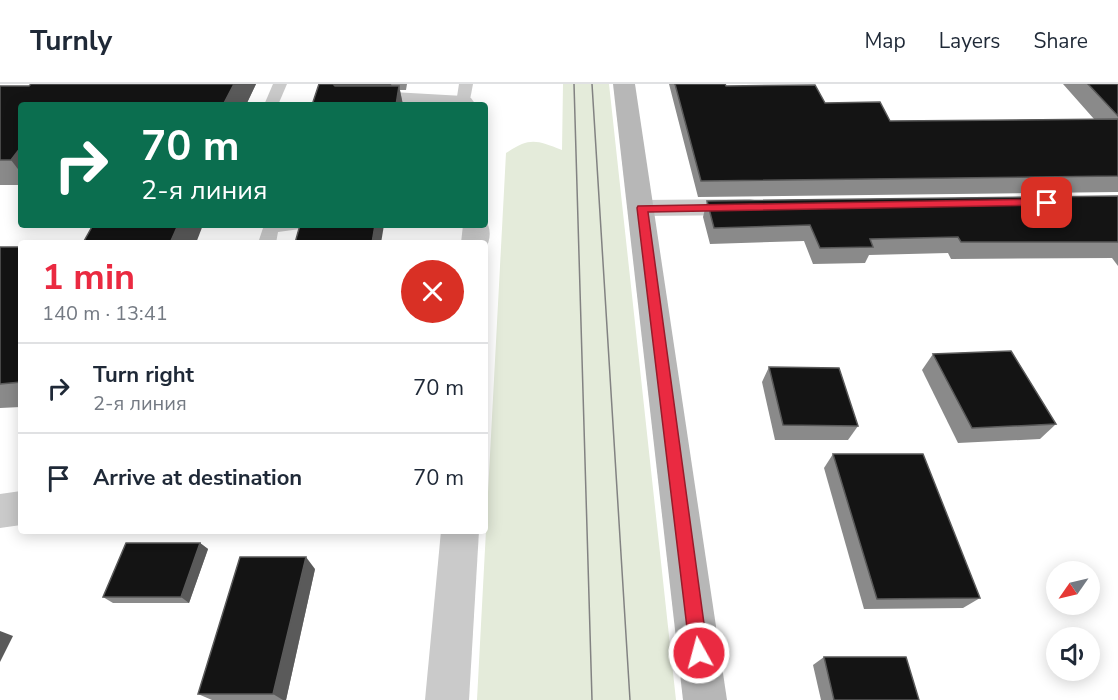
<!DOCTYPE html>
<meta charset="utf-8">
<style>
body{margin:0;font-family:"Nunito Sans",sans-serif;background:#f2f2f3;color:#1f2937;height:100vh;display:flex;flex-direction:column;font-size:22px;white-space:nowrap}
*{box-sizing:border-box;margin:0}
p{font-size:20px;color:#747a83}
.icon{flex:none;width:33px;height:33px;fill:none;stroke:currentColor;stroke-width:2;stroke-linecap:round;stroke-linejoin:round}
.map{position:relative;flex:1;overflow:hidden}
.drawer{position:absolute;left:18px;top:156px;width:470px;height:294px;display:flex;flex-direction:column;background:#fff;border-radius:6px;box-shadow:0 3px 15px #0003}
.drawer>*{flex:none}
.guide{position:absolute;left:18px;top:18px;width:470px;height:126px;border-radius:6px;box-shadow:0 3px 15px #0003;background:#0b6e4f;color:#fff;overflow:hidden}
.needle{width:39px;rotate:236deg}
.fabs{position:absolute;left:1046px;top:477px;display:grid;gap:12px}
.fabs a{display:grid;place-items:center;width:54px;height:54px;border-radius:50%;background:#fff;box-shadow:0 3px 15px #0003;font-size:30px}
.pin{position:absolute;display:grid;place-items:center;width:51px;height:51px;color:#fff;margin:-26px;border-radius:12px;box-shadow:0 3px 9px #0006}
.me{position:absolute;width:66px;margin:-33px;rotate:353deg;stroke-linejoin:round;filter:drop-shadow(0 0 4px #0008)}
.turn{display:flex;align-items:center;gap:21px;height:126px;padding:0 24px;font-size:27px}
.turn .icon{width:78px;height:78px;stroke-width:2.5}
.turn b{display:block;font-size:42px;line-height:51px}
.round{display:grid;place-items:center;flex:none;width:63px;height:63px;border-radius:32px;background:#f2f2f3}
.summary{display:flex;align-items:center;justify-content:space-between;height:102px;padding:0 24px}
h1{font-size:36px;font-weight:700;line-height:45px;color:#ea2a41}
ul{padding:0;list-style:none}
li{display:flex;align-items:center;gap:18px;height:90px;padding:0 24px;border-top:2px solid #e0e1e3}
li div{flex:1}
li b{display:block;font-size:22px}
li em{font-style:normal}
header{display:flex;align-items:center;gap:36px;box-sizing:border-box;height:84px;padding:0 30px;background:#fff;border-bottom:2px solid #e0e1e3}
header strong{font-size:28px}
nav{display:flex;gap:33px;margin-inline-start:auto;font-size:21px}
.map>svg:first-child{display:block}
.green{fill:#e4ebda}
.lines{fill:none;stroke-linecap:round;stroke-linejoin:round}
.lane{fill:#cacaca;fill-rule:evenodd}
.street{fill:#cacaca;fill-rule:evenodd}
.secondary{fill:#b7b7b7;fill-rule:evenodd}
.tram{stroke:#828282;stroke-width:1.5}
.wall{fill:#8a8a8a}
.shaded-wall{fill:#5a5a5a}
.building{fill:#141414;stroke:#5a5a5a;stroke-width:1.5}
.route{fill:#ea2a41;stroke:#981b2a;stroke-width:1.5}
</style>
<header>
<strong>Turnly</strong>
<nav><a>Map</a><a>Layers</a><a>Share</a></nav>
</header>
<div class="map">
<svg width="1118" height="616" viewBox="0 0 1118 616">
<rect width="100%" height="100%" fill="#fff"/>
<path class="green" d="M563,0H609L676,616H477L506,69C530,53 536,56 562,66Z"/>
<g class="lines">
<g class="lane">
<path d="M273,0H287L278,21H264Z"/>
<path d="M459,0H473L469,21L456,19Z"/>
<path d="M264,141H303L300,145L278,148L276,159H258Z"/>
</g>
<g class="street">
<path d="M393,8L463,12L471,14L476,21H341L344,16Z"/>
<path d="M750,115L759,117L763,123L759,129L750,131L642,132L633,130L629,124L633,118L642,116Z"/>
<path d="M484,135C492,143 491,156 485,166L484,159H461L463,141H484Z"/>
<path d="M21,407V441L0,444V410Z"/>
<path d="M441,447H479L469,616H425Z"/>
</g>
<path class="secondary" d="M613,0H635L727,616H683Z"/>
<g class="tram">
<path d="M574,0L592,616"/>
<path d="M592,0L630,616"/>
</g>
</g>
<g class="wall">
<path d="M31,0H256L246,21H21V101H0V2H29Z"/>
<path d="M319,0H407L406,6H400L403,21H312Z"/>
<path d="M669,0H725L726,2L825,19L890,37L1094,35L1063,0H1118V108L698,113Z"/>
<path d="M1118,112V182L1112,174L951,175L948,169L869,171L865,179L813,180L804,157L710,160L703,133L707,117Z"/>
<path d="M0,163H21V323L0,324Z"/>
<path d="M933,270L1056,340L1040,355L958,359L922,286Z"/>
<path d="M769,283L858,342L848,356H775L762,298Z"/>
<path d="M833,370L980,514L963,524L864,525L824,384Z"/>
<path d="M200,459L208,465L189,519H113L103,513Z"/>
<path d="M315,485L286,616H212L198,610Z"/>
<path d="M824,573L919,616H821L813,581Z"/>
</g>
<g class="shaded-wall">
<path d="M234,0H256L246,21H223Z"/>
<path d="M333,0H391L393,6L344,14Z"/>
<path d="M399,2L403,21H396Z"/>
<path d="M21,63V89L11,76Z"/>
<path d="M178,141H203L196,159H170Z"/>
<path d="M375,141H384L381,159H372Z"/>
<path d="M200,459L208,465L189,519L181,513Z"/>
<path d="M306,473L315,485L286,616H283L273,610Z"/>
<path d="M0,547L13,552L0,578Z"/>
</g>
<g class="building">
<path d="M31,0H234L223,21H21V63L11,76H0V2H29Z"/>
<path d="M319,0H333L335,2H399L396,21H312Z"/>
<path d="M675,0H725L726,2L815,1L825,19L880,18L890,37L1118,35V92L701,97Z"/>
<path d="M1088,0H1118V32Z"/>
<path d="M1118,112V158H961L958,153L870,155L873,163L820,164L810,141L714,144L707,117Z"/>
<path d="M93,141H178L170,159H83Z"/>
<path d="M300,141H375L372,159H295Z"/>
<path d="M0,163H21V298L0,300Z"/>
<path d="M1011,267L1056,340L972,344L933,270Z"/>
<path d="M769,283L839,284L858,342L783,341Z"/>
<path d="M833,370H923L980,514L877,515Z"/>
<path d="M126,459H200L181,513H103Z"/>
<path d="M240,473H306L273,610H198Z"/>
<path d="M824,573H906L919,616H834Z"/>
</g>
<path class="route" d="M1047,115L1052,119L1050,121L648,128L708,569L706,575L699,578L693,575L690,569L637,124L638,122Z"/>
</svg>
<div class="fabs">
<a><svg class="needle" viewBox="-14 -14 28 28"><path d="M0-13l5 13h-10z" fill="#e53935"/><path d="M0 13l5-13h-10z" fill="#747a83"/></svg></a>
<a><svg class="icon" aria-label="sound" viewBox="0 0 24 24"><path d="M4 9h4l5-4v14l-5-4H4zM17 9q2 3 0 6"/></svg></a>
</div>
<div class="pin" style="left:1047px;top:119px;background:#d93025"><svg class="icon" aria-label="arrive" viewBox="0 0 24 24"><path d="M6 21V4h12l-3 4 3 4H6"/></svg></div>
<svg class="me" style="left:699px;top:569px" viewBox="-20 -20 40 40"><circle r="17" fill="#ea2a41" stroke="#fff" stroke-width="3"/><path d="M0-11L8 9 0 5-8 9z" fill="#fff"/></svg>
<div class="guide">
<div class="turn"><svg class="icon" aria-label="right" viewBox="0 0 24 24"><path d="M7 20v-9h11M14 6l5 5-5 5"/></svg><div><b>70 m</b>2-я линия</div></div>
</div>
<section class="drawer">
<div class="summary"><div><h1>1 min</h1><p>140 m · 13:41</p></div><a class="round" style="background:#d93025;color:#fff"><svg class="icon" aria-label="close" viewBox="0 0 24 24"><path d="M6 6l12 12M18 6L6 18"/></svg></a></div>
<ul>
<li><svg class="icon" aria-label="right" viewBox="0 0 24 24"><path d="M7 20v-9h11M14 6l5 5-5 5"/></svg><div><b>Turn right</b><p>2-я линия</p></div><em>70 m</em></li>
<li><svg class="icon" aria-label="arrive" viewBox="0 0 24 24"><path d="M6 21V4h12l-3 4 3 4H6"/></svg><div><b>Arrive at destination</b></div><em>70 m</em></li>
</ul>
</section>
</div>
